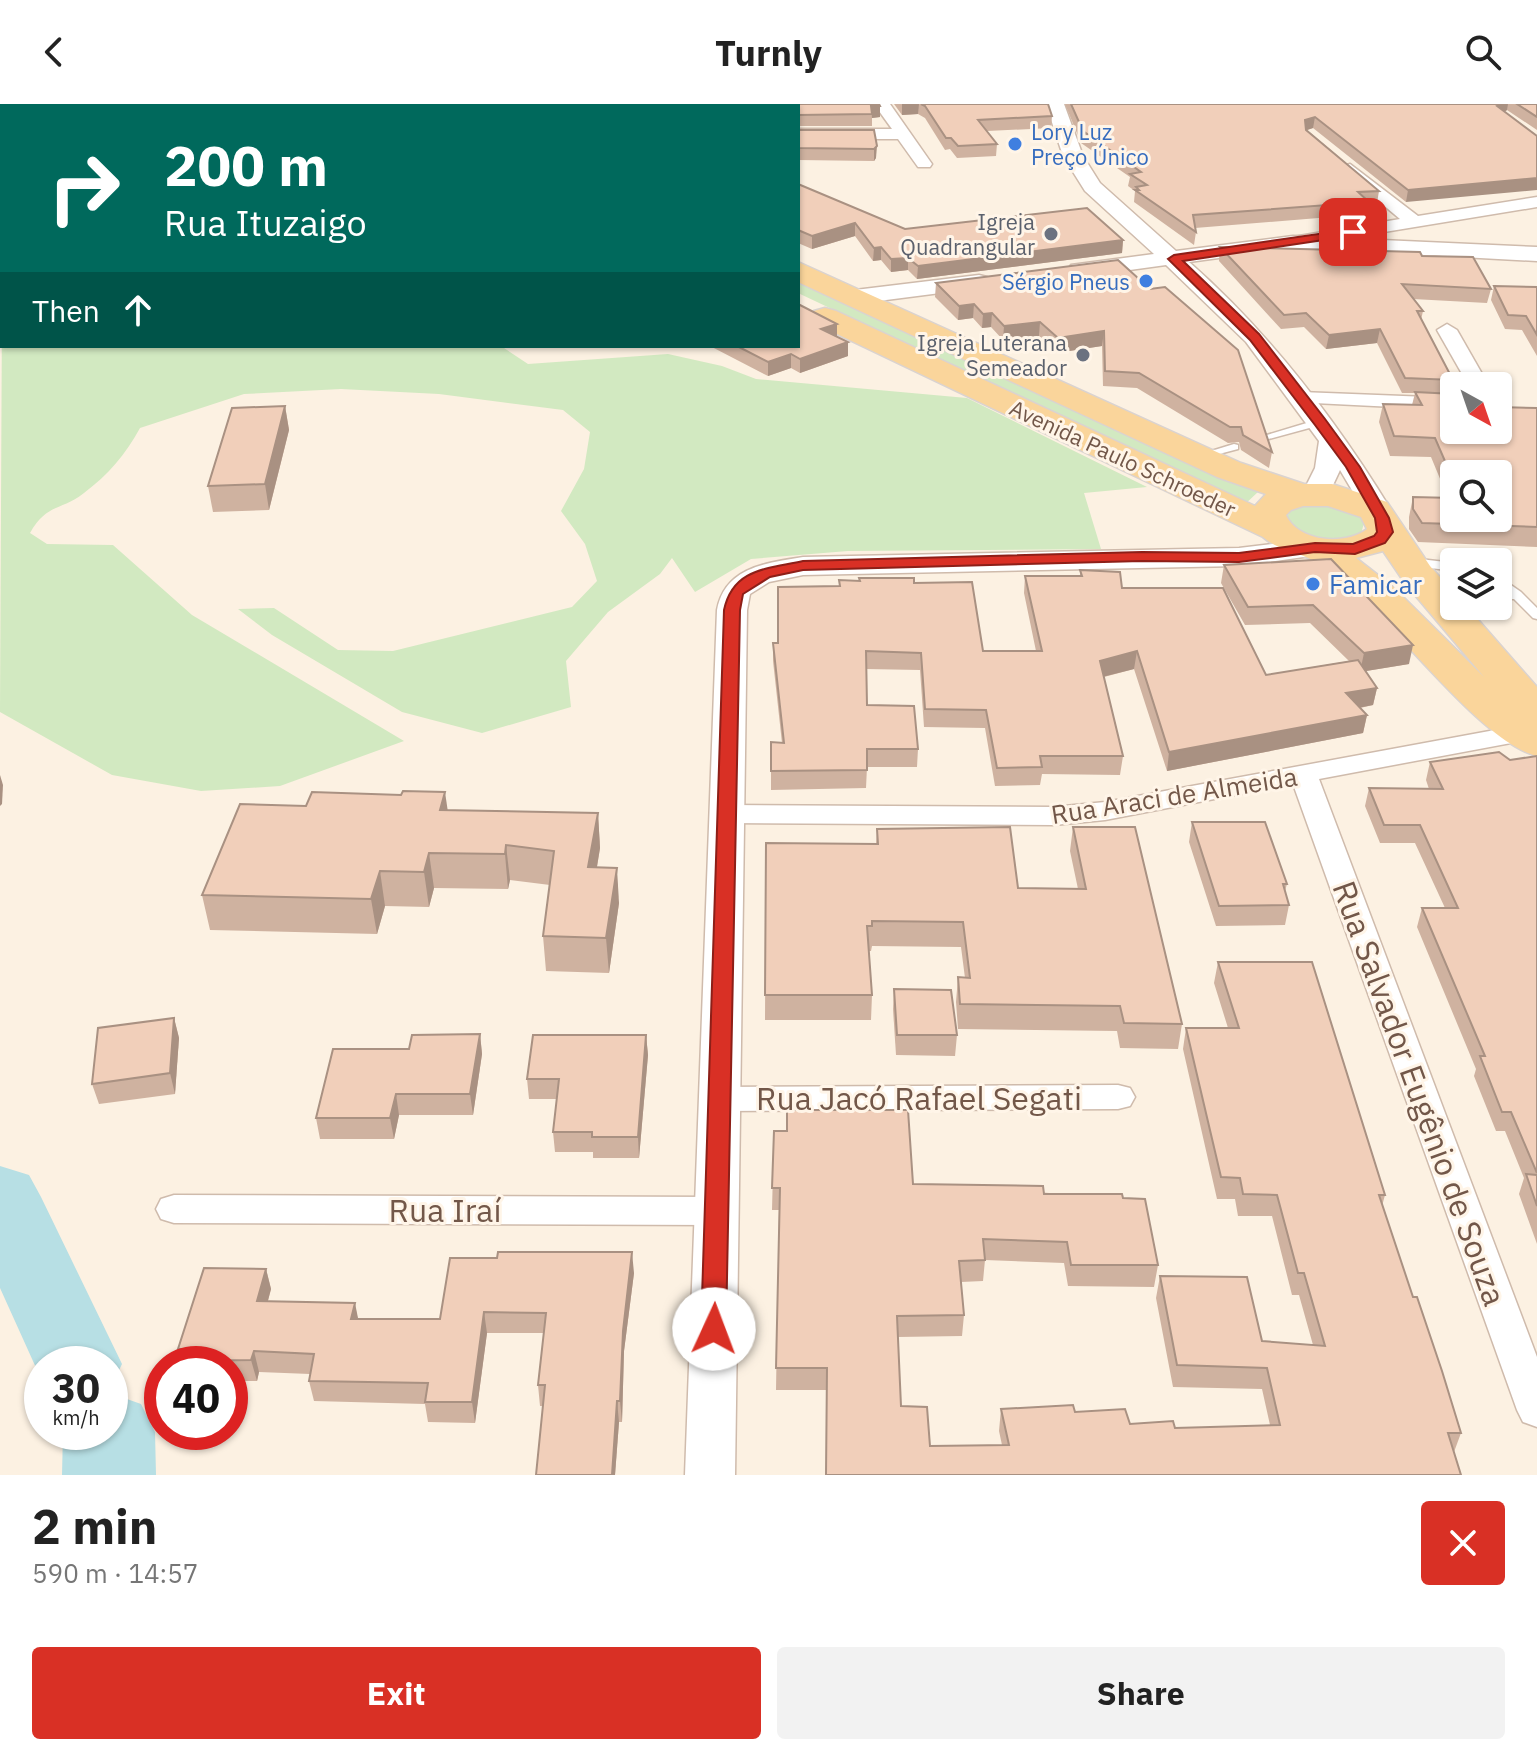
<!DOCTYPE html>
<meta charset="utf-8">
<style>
body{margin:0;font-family:"IBM Plex Sans",sans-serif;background:#f2f2f2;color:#222;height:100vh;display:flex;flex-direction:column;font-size:30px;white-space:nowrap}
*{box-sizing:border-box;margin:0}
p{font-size:26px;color:#767676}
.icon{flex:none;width:44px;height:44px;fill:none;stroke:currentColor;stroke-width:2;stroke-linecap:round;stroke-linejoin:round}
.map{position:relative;height:1371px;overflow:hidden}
.side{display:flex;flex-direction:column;background:#fff;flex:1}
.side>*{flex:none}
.top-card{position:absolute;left:0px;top:0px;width:800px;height:244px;box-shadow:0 2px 6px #0004;background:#00695c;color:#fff;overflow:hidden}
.needle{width:52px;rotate:140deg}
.tools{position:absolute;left:1440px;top:268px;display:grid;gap:16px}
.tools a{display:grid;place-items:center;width:72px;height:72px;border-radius:8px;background:#fff;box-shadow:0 2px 6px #0004;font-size:40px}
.speed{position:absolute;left:24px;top:1242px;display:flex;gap:16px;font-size:40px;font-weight:700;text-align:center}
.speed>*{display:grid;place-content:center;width:104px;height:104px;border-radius:50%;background:#fff;box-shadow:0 2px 6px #0004;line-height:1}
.speed small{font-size:20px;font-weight:400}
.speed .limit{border:12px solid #d22;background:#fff;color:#111}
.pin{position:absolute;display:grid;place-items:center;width:68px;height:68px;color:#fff;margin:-34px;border-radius:16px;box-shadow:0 4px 12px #0006}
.me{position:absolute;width:88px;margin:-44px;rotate:2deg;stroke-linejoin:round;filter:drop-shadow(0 0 6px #0008)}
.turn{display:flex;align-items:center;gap:28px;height:168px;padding:0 32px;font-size:36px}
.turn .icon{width:104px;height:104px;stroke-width:2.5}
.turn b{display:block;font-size:56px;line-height:68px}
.then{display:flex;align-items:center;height:76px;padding:0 32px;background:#0003;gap:16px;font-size:30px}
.round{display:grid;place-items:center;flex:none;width:84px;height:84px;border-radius:8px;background:#f2f2f2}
.overview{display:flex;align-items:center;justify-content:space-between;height:136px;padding:0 32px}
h1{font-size:48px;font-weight:800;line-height:60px}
.primary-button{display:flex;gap:16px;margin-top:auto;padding:16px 32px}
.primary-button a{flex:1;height:92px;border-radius:8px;background:#d93025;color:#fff;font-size:32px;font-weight:800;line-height:92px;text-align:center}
.primary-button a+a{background:#f2f2f2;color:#222}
header{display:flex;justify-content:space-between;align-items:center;height:104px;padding:0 32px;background:#fff;font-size:36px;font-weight:800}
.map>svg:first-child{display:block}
.green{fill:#d2e9c1}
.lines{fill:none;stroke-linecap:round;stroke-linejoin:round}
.river{fill:#b7dfe4;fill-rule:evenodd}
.service-casing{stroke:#cfbbac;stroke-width:3}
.minor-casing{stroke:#cfbbac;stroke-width:3}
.tertiary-casing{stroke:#cfbbac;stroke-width:3}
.primary-casing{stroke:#dad3d0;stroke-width:3}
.service{fill:#fff;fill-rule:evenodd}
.minor{fill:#fff;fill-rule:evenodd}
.tertiary{fill:#fff;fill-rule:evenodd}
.primary{fill:#fad59b;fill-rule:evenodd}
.wall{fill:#cfb2a0;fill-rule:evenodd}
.shaded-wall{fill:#a99182}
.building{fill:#f1cfba;stroke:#a99182;stroke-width:2}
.route{fill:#d93025;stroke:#8d1f18;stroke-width:2}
.shop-dot{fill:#3f7fe0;stroke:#fff5e8;stroke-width:3}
.worship-dot{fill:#6b7280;stroke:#fff5e8;stroke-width:3}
.labels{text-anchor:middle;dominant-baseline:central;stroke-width:6;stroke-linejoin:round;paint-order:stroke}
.far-shop-label{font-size:22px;fill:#366cbe;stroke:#fff5e8;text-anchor:start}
.far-worship-label{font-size:22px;fill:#5b616d;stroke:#fff5e8;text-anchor:end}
.far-street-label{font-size:22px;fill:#725749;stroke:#fff5e8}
.shop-label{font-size:26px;fill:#366cbe;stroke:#fff5e8;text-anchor:start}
.street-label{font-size:26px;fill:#725749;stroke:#fff5e8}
.near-street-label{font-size:32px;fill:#725749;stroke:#fff5e8}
</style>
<header><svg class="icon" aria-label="back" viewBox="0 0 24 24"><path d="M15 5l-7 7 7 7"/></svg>Turnly<svg class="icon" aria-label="search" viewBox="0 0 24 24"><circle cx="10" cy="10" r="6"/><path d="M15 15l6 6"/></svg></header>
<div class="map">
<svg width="1537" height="1371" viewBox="0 0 1537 1371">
<rect width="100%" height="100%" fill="#fcf1e2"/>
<g class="green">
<path d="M798,179L1258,388L1243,402L1160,360L798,189Z"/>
<path d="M2,198V242H501L528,260L668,250L722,262L756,275L967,294L1147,383L1084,389L1101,445L848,447L751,455L695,488L672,454L660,470L608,508L566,557L571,603L482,629L402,608L272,531L238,505L274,504L338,546L393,547L572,503L597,477L585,440L561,407L584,365L590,328L563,306L439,290L341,285L244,290L140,324C126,350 108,371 84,389C61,407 47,399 30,429L47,440L113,441L192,511L404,637L280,682L201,687L112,671L0,608Z"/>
<path d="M1327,400L1360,412L1364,419L1361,430C1334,445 1308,433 1286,416C1291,398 1311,400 1327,400Z"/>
</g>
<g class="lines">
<g class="river">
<path d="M0,1062L29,1071L41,1093L122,1260L110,1285V1260H42V1277L0,1184Z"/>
<path d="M110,1289L141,1300L155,1328L156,1371H62L63,1328H110Z"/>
</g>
<defs>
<g id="service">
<path d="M1320,315L1324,316V320L1265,336L1260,333Z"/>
<path d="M1234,340L1238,341V345L1200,355L1195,352Z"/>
<path d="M1411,454L1454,459V467L1407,461V455Z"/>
<path d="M1498,472L1521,488L1537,504V515L1533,514L1514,495H1498V487H1505L1498,482Z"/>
</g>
<g id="minor">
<path d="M619,0H637L617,2Z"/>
<path d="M874,0H890L932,60L930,63H918L898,35H798V25H892Z"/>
<path d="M1350,60L1418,112L1537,93V103L1293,143L1287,142L1284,138L1287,134L1293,133L1400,115L1344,68V62Z"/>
<path d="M2,183V195L0,196V184Z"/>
<path d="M1447,220L1457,226L1489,282H1469L1437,226Z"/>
<path d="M1301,288L1454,294V306L1294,298L1291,294L1294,290Z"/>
<path d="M1522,621L1532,623L1535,629L1532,635L1319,675L1537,1253V1323L1523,1318L1517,1306L1293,680L1105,716L1054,721L727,719L717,716L713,710L717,704L727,701L1054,703L1105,698Z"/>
<path d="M1118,981L1130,984L1135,993L1130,1002L1118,1005L720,1007L708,1004L703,995L708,986L720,983Z"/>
<path d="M174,1091L717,1093L730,1097L735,1107L730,1117L717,1121L174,1119L161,1115L156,1105L161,1095Z"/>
</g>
<g id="tertiary">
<path d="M1046,0H1064L1083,52L1100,79L1176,147L1293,132L1537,143V157L1293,144L1189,158C1272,231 1339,320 1396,414L1392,420L1382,422L1372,420L1340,366L1326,396H1306L1302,390L1315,364L1319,337L1246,238L1166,161L1079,173L1071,171L1068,166L1071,161L1154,150L1085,87L1063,52Z"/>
<rect x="0" y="67" width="2" height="12"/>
<path d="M979,171L987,173L990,178L987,183L855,200L847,198L844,193L847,188L855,186Z"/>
<path d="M1315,435L1325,438L1329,444L1325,450L1239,462L803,471L769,478L750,490L747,506L735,1371H685L717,506C725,463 766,459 803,453L1239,444Z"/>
</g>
<g id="primary">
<path d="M367,0H394L395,2H369Z"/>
<path d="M423,0H450L451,2H425Z"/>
<path d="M798,158L1241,359L1304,380H1332L1387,398L1430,462L1454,489V502H1466L1537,583V652C1485,639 1408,537 1364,498C1351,486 1323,460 1306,453C1290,446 1277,445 1263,433L814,219L810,213L814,207L825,204L836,207L1255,402L1266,390L1217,373L798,178ZM1303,402H1328L1361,413L1367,425C1345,442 1298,438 1286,411L1291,406ZM1383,447L1404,478L1484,573L1392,482L1356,454Z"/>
</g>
</defs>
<use href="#service" class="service-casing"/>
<use href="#minor" class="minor-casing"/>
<use href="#tertiary" class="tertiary-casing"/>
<use href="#primary" class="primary-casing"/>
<use href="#service" class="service"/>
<use href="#minor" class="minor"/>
<use href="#tertiary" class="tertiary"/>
<use href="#primary" class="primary"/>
</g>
<g class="wall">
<path d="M633,0H879L880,13L872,14V22H798Z"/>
<path d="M894,0H1048L1052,12L1051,24L987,27L997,40L996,52L957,54L950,45L945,46L925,14L918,10L902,11Z"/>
<path d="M1065,0H1537V26L1507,6L1406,98L1313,24L1307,26L1379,87L1377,99L1369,100L1367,110L1195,124L1196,128L1194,141L1134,98L1135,87L1128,82L1130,73L1081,39Z"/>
<path d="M798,26H874L876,54L874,57L798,56Z"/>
<path d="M798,80L905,125L1123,136L1122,149L917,175L908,166L891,168L881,156L873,157L855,132L812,145L798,139Z"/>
<path d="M1220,143L1422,152L1491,185L1487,199L1413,195L1423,207L1421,216L1453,276L1450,290L1454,326L1537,304V443L1418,438L1409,425V413L1413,393L1448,394L1431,353L1390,352L1379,318L1383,300L1412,301L1415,289H1402L1377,239L1326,245L1304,223L1281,225L1219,157ZM1454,370L1498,414H1454Z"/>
<path d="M1118,156L1272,348L1269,364L1241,346L1239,338L1228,339L1137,284L1103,282L1102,242L1056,249L1039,232L1003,236L991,223L982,224L973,214L958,216L935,193L936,179Z"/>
<path d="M1494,182L1537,183V252L1522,226L1505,225L1491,196Z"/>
<path d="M837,233L848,252L800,269L791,264L768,272L710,242H798Z"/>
<path d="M285,302L289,326L269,406L213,408L208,382Z"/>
<path d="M1331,455L1409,560L1366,567L1377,584L1373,601L1360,604L1367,611L1363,629L1167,667L1134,565L1104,573L1123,652L1120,671L1042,670L1040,681L995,682L985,624L924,623L920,566L866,565L867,601L918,645L917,663H867L866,684L771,686V638L782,639L773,557V539H778L839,482V476L914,479L983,547H1036L1024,489L1025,472H1080V466L1122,484L1266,571L1349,557L1310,519L1245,521L1221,479L1224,461Z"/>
<path d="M1537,652V1140L1519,1090L1524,1074L1505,1027H1496L1474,972L1476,965L1417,823L1422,804H1445L1415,739H1380L1365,702L1369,684L1429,685L1426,676L1430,658L1510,656Z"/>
<path d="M448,706L598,709L600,744L597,763L619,799L609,869L546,867L543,832L550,781L510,776L508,785L434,784L429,803L385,802L377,830L210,826L202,791Z"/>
<path d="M1192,718L1287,780L1285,787L1289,801L1285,821L1216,822L1189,738Z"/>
<path d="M1073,723L1182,920L1178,945L1120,944L1117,927L958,925L956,898L958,873L965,874L961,843L872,842L871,847H869L872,891L871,916H765L766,739L876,740L877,725L1018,784L1078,785L1070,747Z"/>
<path d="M1218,858L1385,1091L1382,1102L1413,1193L1461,1329L1454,1348L826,1371L827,1286H776L779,1106H772L774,1027L913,1080L1123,1094L1158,1161L1154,1183L1068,1182L1064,1159L985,1156L983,1177L961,1178L964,1211L962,1232L898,1233L901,1302L930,1342L1002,1341L999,1327L1001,1305L1075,1308L1130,1320L1175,1324L1270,1321L1262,1285L1173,1283L1156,1194L1160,1172L1262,1237L1313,1241L1299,1191H1292L1272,1112H1238L1235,1095H1217L1183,945L1186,924H1228L1214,879Z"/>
<path d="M894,885L957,931L955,952L896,951L893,905Z"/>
<path d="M174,914L179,934L175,990L99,1000L92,980Z"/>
<path d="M480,930L482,950L473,1011H399L394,1035H320L316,1014L409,945Z"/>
<path d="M646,931L648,951L639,1054H593V1048H555L553,1028L557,995H529L527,975Z"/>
<path d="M266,1165L271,1185L268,1197L358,1215H440L634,1169L624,1247L622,1318H619L615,1371H536L543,1302H540L538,1281L544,1229H487L475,1319L428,1318L425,1300L314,1297L309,1277L310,1270L259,1268L257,1277H230V1260H182L178,1245Z"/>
</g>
<g class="shaded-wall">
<path d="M204,0H248L245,2H195Z"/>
<path d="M902,0H919L918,10L902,11Z"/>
<path d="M1501,0H1508L1507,6L1494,14L1497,2Z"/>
<path d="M871,2H880V13L872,14Z"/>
<path d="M1315,13L1313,24L1304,27L1305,16Z"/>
<path d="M0,31H2V43L0,44Z"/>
<path d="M877,42L876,54L874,57V45Z"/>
<path d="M1537,74V86L1406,98L1408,86Z"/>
<path d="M855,119V132L812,145V132Z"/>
<path d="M1123,136L1122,149L917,175L918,162Z"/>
<path d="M881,143V156L873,157L874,144Z"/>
<path d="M908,154V166L891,168V155Z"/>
<path d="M2,160V174L0,175V161Z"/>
<path d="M974,200L973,214L958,216L959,202Z"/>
<path d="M992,209L991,223L982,224L983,210Z"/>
<path d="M1040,218L1039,232L1003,236L1004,222Z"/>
<path d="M837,220V233L821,225Z"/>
<path d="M1380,225L1377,239L1326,245L1329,231Z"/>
<path d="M1104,227L1102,242L1056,249L1058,234Z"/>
<path d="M848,238V252L800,269V255Z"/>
<path d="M791,250V264L768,272V258Z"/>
<path d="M285,302L289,326L269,406L265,380Z"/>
<path d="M1413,541L1409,560L1360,568L1364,549Z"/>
<path d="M1137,547L1134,565L1098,574L1100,557Z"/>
<path d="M1377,584L1373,601L1342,607L1346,589Z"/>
<path d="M1367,611L1363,629L1167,667L1169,648Z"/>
<path d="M0,671L3,681L2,700L0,702Z"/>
<path d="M445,688L450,722L440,706Z"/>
<path d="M598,709L600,744L591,798L588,763Z"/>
<path d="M506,741L510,776L508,785L505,750Z"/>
<path d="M429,749L434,784L429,803L424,768Z"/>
<path d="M617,764L619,799L609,869L606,834Z"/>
<path d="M380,767L385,802L377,830L371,795Z"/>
<path d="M174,914L179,934L175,990L170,969Z"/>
<path d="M480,930L482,950L473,1011L470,990Z"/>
<path d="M646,931L648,951L639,1054L638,1033Z"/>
<path d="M396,990L399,1011L394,1035L390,1014Z"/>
<path d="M632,1148L634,1169L624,1247L622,1318L620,1297L623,1227Z"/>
<path d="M266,1165L271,1185L262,1218L257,1197Z"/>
<path d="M355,1199L359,1219L351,1215Z"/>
<path d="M484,1208L487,1229L475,1319L472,1298Z"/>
<path d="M254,1247L259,1268L257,1277L251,1256Z"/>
<path d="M617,1297L619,1318L615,1371H612Z"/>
</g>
<g class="building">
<path d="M0,0H204L195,2H2V31H0Z"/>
<path d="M236,0H354L358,2H234Z"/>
<path d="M633,0H879L880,2H871L872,10L798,11V2H629Z"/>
<path d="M921,0H1048L1052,12L978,16L997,40L958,42L951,34H946L925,2Z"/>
<path d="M1071,0H1501L1497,2L1537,32V74L1408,86L1315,13L1305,16L1306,26L1379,87L1358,88L1369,98L1193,111L1196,128L1135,86H1139L1136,83L1147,81L1130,70L1141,68L1083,27Z"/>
<path d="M1517,0H1537V13Z"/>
<path d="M798,26H874L877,42L874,45L798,44Z"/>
<path d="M798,80L905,125L1087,104L1123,136L918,162L908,154L891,155L881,143L874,144L855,119L812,132L798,126Z"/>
<path d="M2,91V160L0,161V92Z"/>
<path d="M1220,143L1420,148L1422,152L1473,153L1491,185L1402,180L1423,207H1417L1453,276L1405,274L1380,225L1329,231L1306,209L1284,211Z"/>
<path d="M1118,156L1150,185L1165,183L1238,246L1272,348L1243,331L1241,323H1230L1139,269L1105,267L1104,227L1058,234L1040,218L1004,222L992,209L983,210L974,200L959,202L936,179Z"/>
<path d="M1494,182L1537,183V231L1526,212L1508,211Z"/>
<path d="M798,200L837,220L821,225L848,238L800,255L791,250L768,258L737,242H798Z"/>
<path d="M1415,288L1454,290V326H1498V303L1537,304V423L1422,419L1413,405V393L1454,394V414H1498V370H1454V378L1435,334L1394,332L1383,300L1422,301Z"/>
<path d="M285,302L265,380L208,382L232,304Z"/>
<path d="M1331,455L1413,541L1364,549L1313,501L1248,503L1224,461Z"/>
<path d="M1080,466L1120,468L1122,484H1223L1266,571L1358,556L1377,584L1346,589L1367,611L1169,648L1137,547L1100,557L1123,652H1040L1042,663L997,664L986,606L925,605L921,549L866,547L867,601L914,602L918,645H867V666L771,667V638L784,639L773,539H778V483L840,482L839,476L860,477L859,474H914V479L972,478L983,547H1042L1025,472H1082Z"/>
<path d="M1499,648L1510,656L1537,652V1069L1511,1008H1502L1480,952H1485L1422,804H1458L1420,721H1384L1369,684L1443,685L1430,658Z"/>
<path d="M403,687L445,688L440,706L598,709L588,763L617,764L606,834L543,832L554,747L506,741L505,750L429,749L424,768L380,767L371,795L202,791L240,700L306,702L312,688L401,691Z"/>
<path d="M1192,718H1265L1287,780H1283L1289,801L1219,802Z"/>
<path d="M1010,723L1018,784L1086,785L1073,723H1135L1182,920L1124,919L1120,902L960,900L958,873L970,874L963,818L872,817V822H867L872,891H765L766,739L878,740L877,725Z"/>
<path d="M1218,858H1312L1385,1091H1379L1413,1193H1417L1442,1267L1461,1329H1448L1461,1371H826L827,1264H776L780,1084H772L774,1027H787V1006H908L913,1080L1043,1082L1044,1090H1122L1123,1094L1145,1095L1158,1161H1071L1067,1138L983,1135L985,1156L959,1157L964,1211L897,1212L901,1302L927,1303L930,1342L1009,1341L1001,1305L1073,1301L1075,1308L1125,1305L1130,1320L1173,1317L1175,1324L1280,1321L1267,1264L1177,1261L1160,1172L1247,1173L1262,1237L1325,1242L1304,1169H1298L1277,1091L1243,1090L1240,1074L1221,1073L1186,924H1239Z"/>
<path d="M894,885L951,886L957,931H897Z"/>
<path d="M174,914L170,969L92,980L98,924Z"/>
<path d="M480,930L470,990H396L390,1014H316L333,945H409L412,931Z"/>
<path d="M533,931H646L638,1033H592V1028H553L559,975H527Z"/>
<path d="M1526,1070L1537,1071V1102Z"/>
<path d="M498,1148H632L623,1227L620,1297H617L612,1371H536L545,1281H538L546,1209L484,1208L472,1298H425L428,1279L309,1277L314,1250L254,1247L251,1256L187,1257L189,1245H178L204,1164L266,1165L257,1197L355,1199L351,1215H440L450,1154H497Z"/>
</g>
<path class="route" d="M1353,125L1359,128L1357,131L1183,157L1259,230L1325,315L1360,363L1389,414L1393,428L1385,439L1355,450L1315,448L1239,458L1142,457L803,466L770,473L743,490L740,506L726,1225L723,1232L714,1235L705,1232L701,1225L724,506C733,464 767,465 803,457L1142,448L1239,449L1315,439L1353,440L1374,432L1377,428L1375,414L1346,363L1315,321L1250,236L1168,155L1174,151Z"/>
<g class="shop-dot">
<circle cx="1015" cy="40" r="8"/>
<circle cx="1146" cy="177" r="8"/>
<circle cx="1313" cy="480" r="8"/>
</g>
<g class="worship-dot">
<circle cx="1051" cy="130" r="8"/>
<circle cx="1083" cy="251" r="8"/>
</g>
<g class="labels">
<g class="far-shop-label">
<text x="1031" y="27">Lory Luz<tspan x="1031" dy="25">Preço Único</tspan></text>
<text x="1130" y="177" text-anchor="end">Sérgio Pneus</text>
</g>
<g class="far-worship-label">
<text x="1035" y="117">Igreja<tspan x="1035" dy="25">Quadrangular</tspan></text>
<text x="1067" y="238">Igreja Luterana<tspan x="1067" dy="25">Semeador</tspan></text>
</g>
<g class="far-street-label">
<text transform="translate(1123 354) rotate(25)">Avenida Paulo Schroeder</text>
</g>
<g class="shop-label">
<text x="1329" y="480">Famicar</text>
</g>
<g class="street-label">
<text transform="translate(1174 691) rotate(-9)">Rua Araci de Almeida</text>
</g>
<g class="near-street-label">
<text transform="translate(1420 989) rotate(70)">Rua Salvador Eugênio de Souza</text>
<text x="919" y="994">Rua Jacó Rafael Segati</text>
<text x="445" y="1106">Rua Iraí</text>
</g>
</g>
</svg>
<div class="tools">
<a><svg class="needle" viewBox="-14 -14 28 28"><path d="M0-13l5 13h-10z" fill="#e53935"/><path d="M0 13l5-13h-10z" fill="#767676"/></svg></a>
<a><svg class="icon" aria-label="search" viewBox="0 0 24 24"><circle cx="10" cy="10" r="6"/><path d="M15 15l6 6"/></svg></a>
<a><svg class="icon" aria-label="layers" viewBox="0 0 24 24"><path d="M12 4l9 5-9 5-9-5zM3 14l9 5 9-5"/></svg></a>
</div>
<div class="speed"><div>30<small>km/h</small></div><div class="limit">40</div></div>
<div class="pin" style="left:1353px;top:128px;background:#d93025"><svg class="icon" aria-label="arrive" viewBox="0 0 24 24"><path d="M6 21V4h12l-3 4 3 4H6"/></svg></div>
<svg class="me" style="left:714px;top:1225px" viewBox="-20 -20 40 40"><circle r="19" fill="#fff"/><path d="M0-13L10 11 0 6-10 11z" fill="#d93025"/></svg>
<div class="top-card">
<div class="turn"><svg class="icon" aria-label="right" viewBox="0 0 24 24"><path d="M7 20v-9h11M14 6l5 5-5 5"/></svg><div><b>200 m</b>Rua Ituzaigo</div></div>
<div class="then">Then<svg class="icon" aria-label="ahead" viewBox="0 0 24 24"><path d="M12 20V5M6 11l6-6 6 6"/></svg></div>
</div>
</div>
<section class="side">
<div class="overview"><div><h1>2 min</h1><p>590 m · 14:57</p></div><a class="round" style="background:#d93025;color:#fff"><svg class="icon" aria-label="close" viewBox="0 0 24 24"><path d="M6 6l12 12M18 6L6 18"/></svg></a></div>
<div class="primary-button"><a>Exit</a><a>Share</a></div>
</section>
